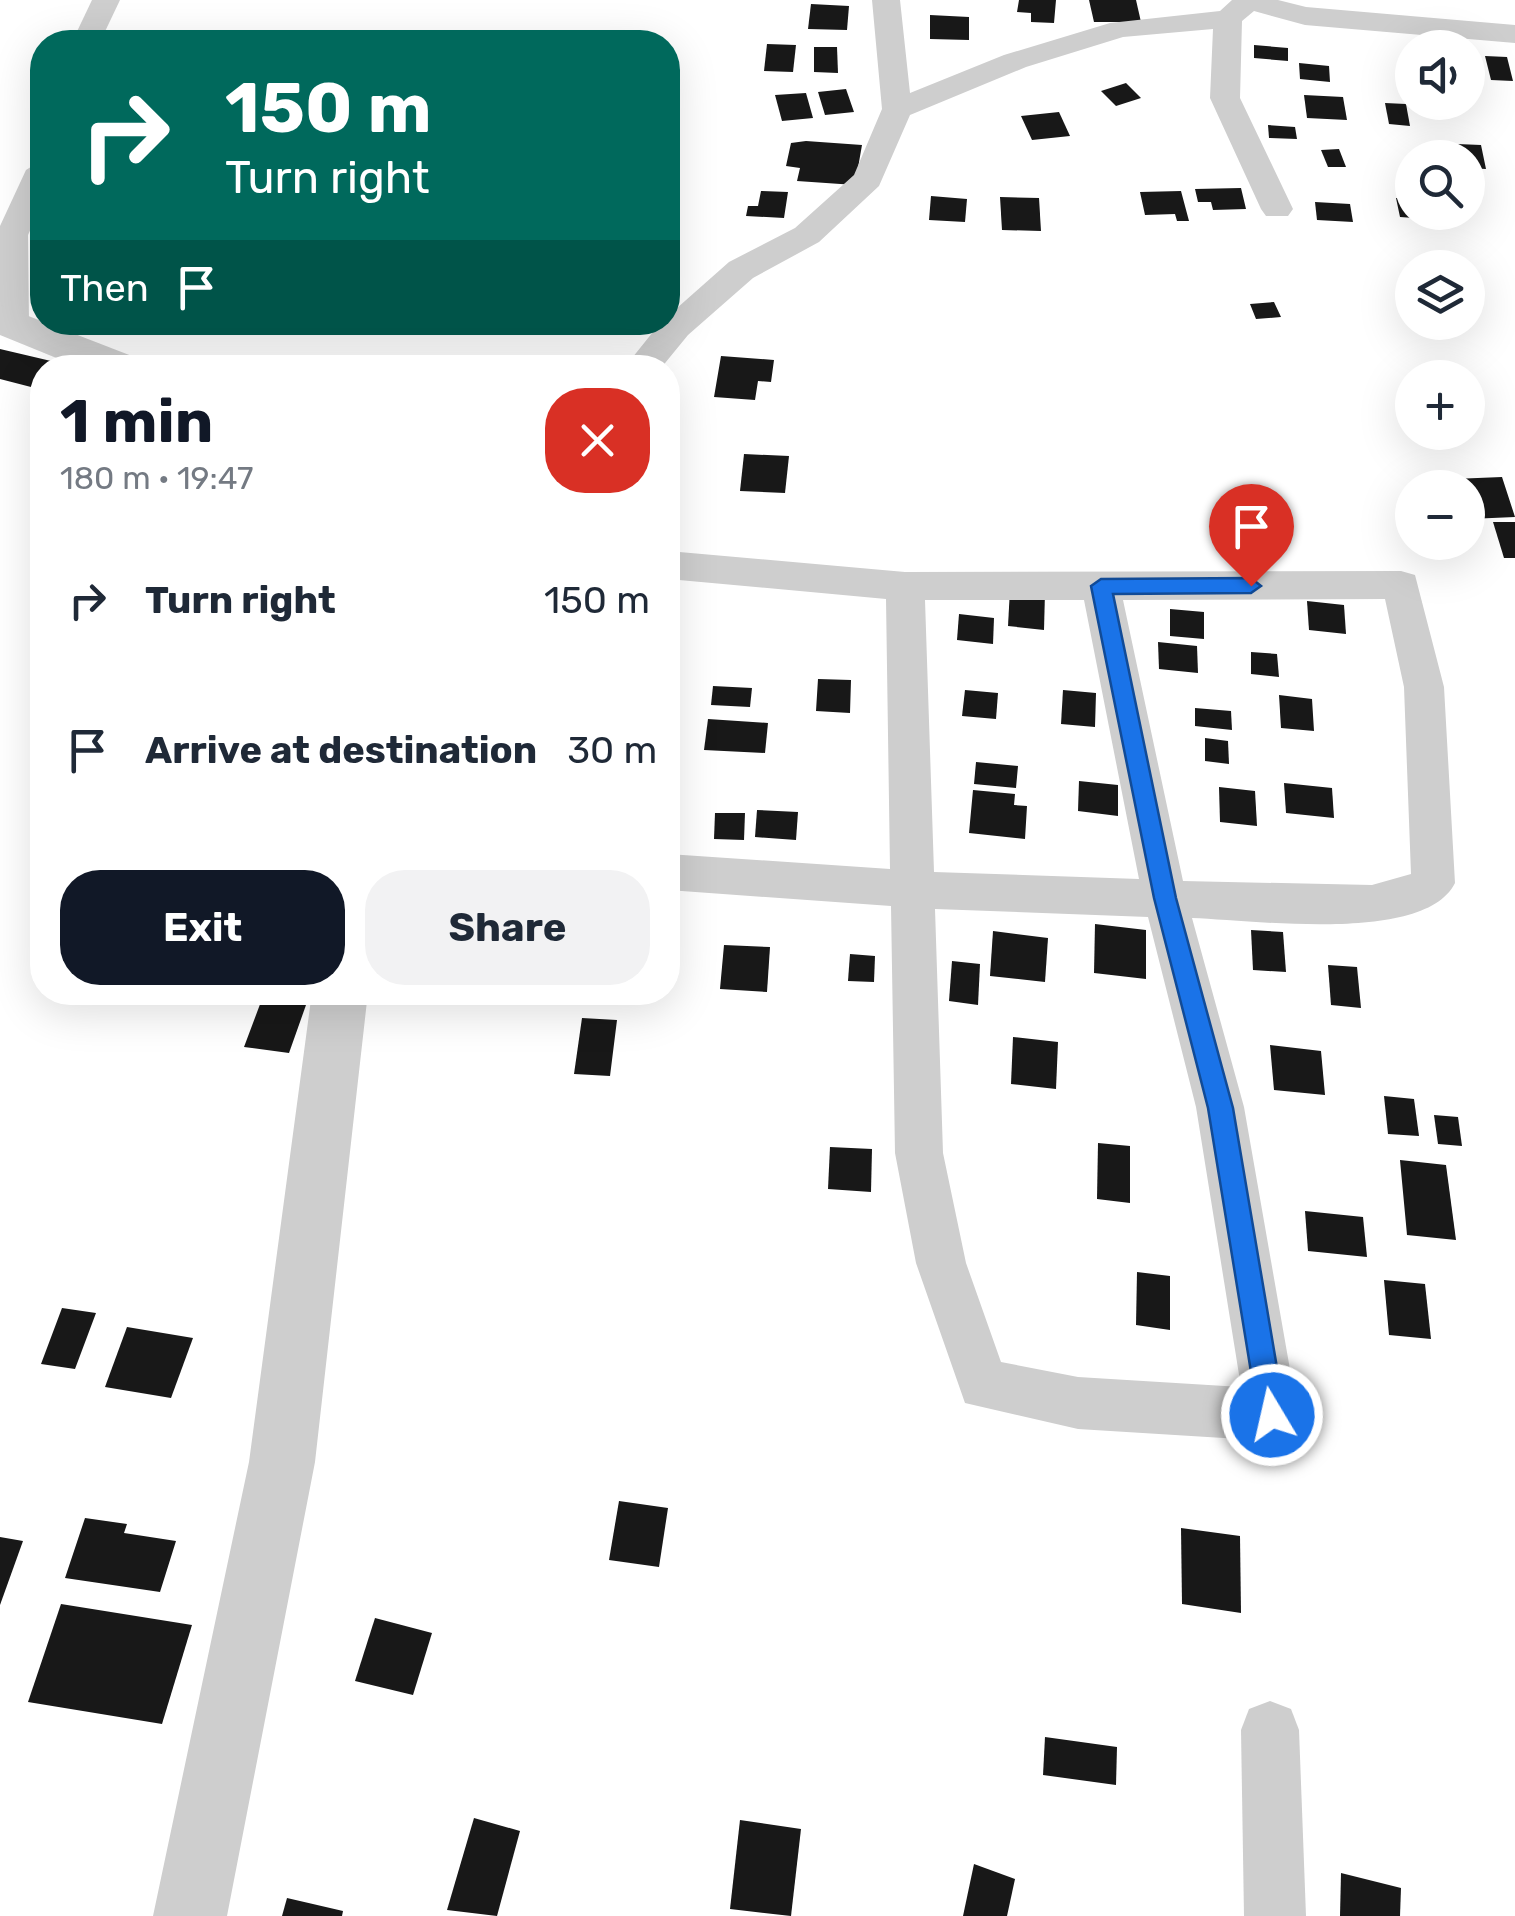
<!DOCTYPE html>
<meta charset="utf-8">
<style>
body{margin:0;font-family:Rubik,sans-serif;background:#f2f2f3;color:#1f2937;height:100vh;display:flex;flex-direction:column;font-size:38px;white-space:nowrap}
*{box-sizing:border-box;margin:0}
p{font-size:32px;color:#747a83}
.icon{flex:none;width:55px;height:55px;fill:none;stroke:currentColor;stroke-width:2;stroke-linecap:round;stroke-linejoin:round}
.map{position:relative;flex:1;overflow:hidden}
.panel{position:absolute;left:30px;top:355px;width:650px;height:650px;display:flex;flex-direction:column;background:#fff;border-radius:40px;box-shadow:0 10px 40px #0002}
.panel>*{flex:none}
.top-card{position:absolute;left:30px;top:30px;width:650px;height:305px;border-radius:40px;box-shadow:0 10px 40px #0002;background:#00695c;color:#fff;overflow:hidden}
.buttons{position:absolute;left:1395px;top:30px;display:grid;gap:20px}
.buttons a{display:grid;place-items:center;width:90px;height:90px;border-radius:50%;background:#fff;box-shadow:0 10px 40px #0002;font-size:50px}
.pin{position:absolute;display:grid;place-items:center;width:85px;height:85px;color:#fff;margin:-102px -42px;border-radius:50% 50% 50% 0;rotate:-45deg;box-shadow:0 0 10px #0007}
.pin .icon{rotate:45deg}
.me{position:absolute;width:110px;margin:-55px;rotate:351deg;stroke-linejoin:round;filter:drop-shadow(0 0 8px #0008)}
.turn{display:flex;align-items:center;gap:35px;height:210px;padding:0 30px;font-size:45px}
.turn .icon{width:130px;height:130px;stroke-width:2.5}
.turn b{display:block;font-size:70px;line-height:85px}
.then{display:flex;align-items:center;height:95px;padding:0 30px;background:#0003;gap:20px;font-size:38px}
.round{display:grid;place-items:center;flex:none;width:105px;height:105px;border-radius:40px;background:#f2f2f3}
.overview{display:flex;align-items:center;justify-content:space-between;height:170px;padding:0 30px}
h1{font-size:60px;font-weight:700;line-height:75px;color:#111827}
.button{display:flex;gap:20px;margin-top:auto;padding:20px 30px}
.button a{flex:1;height:115px;border-radius:40px;background:#111827;color:#fff;font-size:40px;font-weight:700;line-height:115px;text-align:center}
.button a+a{background:#f2f2f3;color:#1f2937}
ul{padding:0;list-style:none}
li{display:flex;align-items:center;gap:30px;height:150px;padding:0 30px}
li div{flex:1}
li b{display:block;font-size:38px}
li em{font-style:normal}
.map>svg:first-child{display:block}
.building{fill:#181818}
.lines{fill:none;stroke-linecap:round;stroke-linejoin:round}
.minor{fill:#cecece;fill-rule:evenodd}
.tertiary{fill:#cecece;fill-rule:evenodd}
.route{fill:#1a73e8;stroke:#114b97;stroke-width:2.5}
</style>
<div class="map">
<svg width="1515" height="1916" viewBox="0 0 1515 1916">
<rect width="100%" height="100%" fill="#fff"/>
<g class="building">
<path d="M1019,0H1056L1054,23L1031,22V13L1017,12Z"/>
<path d="M1089,0H1136L1141,22H1094Z"/>
<path d="M811,4L849,6L847,30L808,29Z"/>
<path d="M930,15L969,17V40L930,39Z"/>
<path d="M767,44L796,45L793,72L764,71Z"/>
<path d="M1254,45L1288,48V61L1254,58Z"/>
<path d="M814,47H837L838,73L814,72Z"/>
<path d="M1485,56L1507,57L1513,81L1491,80Z"/>
<path d="M1299,63L1329,66L1330,82L1300,79Z"/>
<path d="M1126,83L1141,98L1116,106L1101,91Z"/>
<path d="M846,89L854,112L825,115L818,92Z"/>
<path d="M806,93L813,118L782,121L775,95Z"/>
<path d="M1304,95L1343,97L1347,120L1307,118Z"/>
<path d="M1385,103L1406,104L1410,126L1389,124Z"/>
<path d="M1059,112L1070,136L1032,140L1021,116Z"/>
<path d="M1268,125L1295,127L1297,139L1269,138Z"/>
<path d="M806,141L862,145L855,185L797,181L800,168L786,166L791,143Z"/>
<path d="M1433,143L1481,145L1486,169L1468,168V158H1436Z"/>
<path d="M1339,149L1346,167H1328L1321,150Z"/>
<path d="M1241,188L1246,209L1213,210L1211,202H1198L1195,189Z"/>
<path d="M761,191L788,192L784,218L746,216L748,206H758Z"/>
<path d="M1181,191L1189,221H1177L1175,214L1145,215L1140,192Z"/>
<path d="M931,196L967,199L965,222L929,220Z"/>
<path d="M1000,197L1039,198L1041,231L1002,230Z"/>
<path d="M1396,198L1412,199V212H1427L1428,219L1400,217Z"/>
<path d="M1315,202L1350,204L1353,222L1317,220Z"/>
<path d="M1274,302L1281,317L1256,319L1250,304Z"/>
<path d="M0,349L51,361L31,387L0,379Z"/>
<path d="M721,356L774,360L771,382L758,381L755,400L714,397Z"/>
<path d="M744,454L789,456L785,493L740,491Z"/>
<path d="M1502,477L1515,517L1469,519L1468,488H1457L1453,479Z"/>
<path d="M1493,522H1515V558H1504Z"/>
<path d="M1010,589L1045,592L1044,630L1008,626Z"/>
<path d="M1307,601L1344,605L1346,634L1309,630Z"/>
<path d="M1170,609L1204,612V639L1170,636Z"/>
<path d="M959,614L994,618L993,644L957,640Z"/>
<path d="M1158,642L1197,646L1198,673L1159,669Z"/>
<path d="M1251,652L1277,654L1279,677L1251,674Z"/>
<path d="M818,679L851,680L850,713L816,711Z"/>
<path d="M713,686L752,688L750,707L711,705Z"/>
<path d="M965,690L998,693L996,719L962,716Z"/>
<path d="M1063,690L1096,693L1095,727L1061,724Z"/>
<path d="M1279,695L1312,699L1314,731L1281,728Z"/>
<path d="M1195,708L1231,711L1232,730L1195,726Z"/>
<path d="M708,719L768,723L765,753L704,750Z"/>
<path d="M1205,738L1228,741L1229,764L1205,761Z"/>
<path d="M976,762L1018,766L1016,788L974,784Z"/>
<path d="M1079,781L1118,785V816L1078,811Z"/>
<path d="M1284,783L1332,788L1334,818L1286,813Z"/>
<path d="M1219,787L1255,791L1257,826L1220,822Z"/>
<path d="M973,790L1015,794L1014,805L1027,806L1025,839L969,833Z"/>
<path d="M757,810L798,812L796,840L755,837Z"/>
<path d="M715,813H745L744,840L714,839Z"/>
<path d="M1095,924L1146,930V979L1094,973Z"/>
<path d="M1251,930L1283,932L1286,972L1253,970Z"/>
<path d="M993,931L1048,938L1045,982L990,976Z"/>
<path d="M724,945L770,947L767,992L720,989Z"/>
<path d="M850,954L875,956L874,982L848,981Z"/>
<path d="M952,961L980,964L978,1005L949,1001Z"/>
<path d="M1328,965L1357,967L1361,1008L1331,1005Z"/>
<path d="M262,999L306,1005L289,1053L244,1047Z"/>
<path d="M582,1018L617,1020L610,1076L574,1074Z"/>
<path d="M1013,1037L1058,1042L1056,1089L1011,1084Z"/>
<path d="M1270,1045L1321,1051L1325,1095L1274,1090Z"/>
<path d="M1384,1096L1414,1099L1419,1136L1388,1134Z"/>
<path d="M1434,1115L1458,1117L1462,1146L1438,1144Z"/>
<path d="M1098,1143L1130,1146V1203L1097,1199Z"/>
<path d="M830,1147L872,1149L871,1192L828,1189Z"/>
<path d="M1400,1160L1446,1165L1456,1240L1407,1235Z"/>
<path d="M1305,1211L1363,1217L1367,1257L1308,1251Z"/>
<path d="M1137,1272L1170,1276V1330L1136,1325Z"/>
<path d="M1384,1280L1425,1284L1431,1339L1389,1335Z"/>
<path d="M62,1308L96,1313L75,1369L41,1364Z"/>
<path d="M127,1327L193,1338L171,1398L105,1387Z"/>
<path d="M619,1501L668,1508L659,1567L609,1560Z"/>
<path d="M85,1518L127,1524L124,1533L176,1541L160,1592L65,1578Z"/>
<path d="M1181,1528L1240,1536L1241,1613L1182,1604Z"/>
<path d="M0,1537L23,1541L0,1605Z"/>
<path d="M61,1604L192,1625L162,1724L28,1702Z"/>
<path d="M375,1618L432,1633L413,1695L355,1681Z"/>
<path d="M1045,1737L1117,1747L1116,1785L1043,1775Z"/>
<path d="M474,1818L520,1831L497,1916L447,1910Z"/>
<path d="M740,1820L801,1829L791,1916L730,1909Z"/>
<path d="M974,1864L1015,1879L1007,1916H963Z"/>
<path d="M1341,1873L1401,1888L1400,1916H1340Z"/>
<path d="M287,1898L343,1911L342,1916H282Z"/>
</g>
<g class="lines">
<g class="minor">
<path d="M92,0H120L100,42H72Z"/>
<path d="M872,0H900L910,93L1004,55L1110,23L1220,11L1232,0H1278L1306,7L1515,25V43L1305,25L1254,11L1242,21L1240,98L1293,209L1288,216H1266L1261,209L1210,98L1213,29L1123,37L1026,67L910,115L879,186L819,242L753,278L688,335L661,368H624L661,322H668V316L729,262L795,228L854,175L882,109Z"/>
<path d="M42,160V204L28,235L29,323L24,331H0V226L26,170Z"/>
<path d="M668,551L905,572L1401,571L1415,575L1444,687L1455,883C1425,944 1253,920 1192,918L1244,1107L1298,1415L1291,1434L1272,1441L1078,1429L965,1403L916,1263L895,1153L891,906L668,890V854L890,869L886,599L668,579ZM1385,599L1404,687L1411,874L1372,885L1183,881L1123,600ZM925,600H1084L1139,879L934,872ZM935,909L1148,917L1196,1107L1241,1387L1078,1377L1001,1362L966,1263L943,1153Z"/>
<path d="M1270,1701L1291,1709L1299,1730L1306,1916H1244L1241,1730L1249,1709Z"/>
</g>
<g class="tertiary">
<path d="M0,305L137,358L143,368H81L0,335Z"/>
<path d="M312,992H368L315,1462L227,1916H153L249,1462Z"/>
</g>
</g>
<path class="route" d="M1251,578L1261,586L1251,593L1113,594L1176,898L1233,1108L1285,1415L1281,1424L1272,1428L1262,1424L1258,1415L1208,1108L1154,898L1091,586L1101,579Z"/>
</svg>
<div class="buttons">
<a><svg class="icon" aria-label="sound" viewBox="0 0 24 24"><path d="M4 9h4l5-4v14l-5-4H4zM17 9q2 3 0 6"/></svg></a>
<a><svg class="icon" aria-label="search" viewBox="0 0 24 24"><circle cx="10" cy="10" r="6"/><path d="M15 15l6 6"/></svg></a>
<a><svg class="icon" aria-label="layers" viewBox="0 0 24 24"><path d="M12 4l9 5-9 5-9-5zM3 14l9 5 9-5"/></svg></a>
<a>+</a>
<a>−</a>
</div>
<div class="pin" style="left:1251px;top:586px;background:#d93025"><svg class="icon" aria-label="arrive" viewBox="0 0 24 24"><path d="M6 21V4h12l-3 4 3 4H6"/></svg></div>
<svg class="me" style="left:1272px;top:1415px" viewBox="-20 -20 40 40"><circle r="17" fill="#1a73e8" stroke="#fff" stroke-width="3"/><path d="M0-11L8 9 0 5-8 9z" fill="#fff"/></svg>
<div class="top-card">
<div class="turn"><svg class="icon" aria-label="right" viewBox="0 0 24 24"><path d="M7 20v-9h11M14 6l5 5-5 5"/></svg><div><b>150 m</b>Turn right</div></div>
<div class="then">Then<svg class="icon" aria-label="arrive" viewBox="0 0 24 24"><path d="M6 21V4h12l-3 4 3 4H6"/></svg></div>
</div>
<section class="panel">
<div class="overview"><div><h1>1 min</h1><p>180 m · 19:47</p></div><a class="round" style="background:#d93025;color:#fff"><svg class="icon" aria-label="close" viewBox="0 0 24 24"><path d="M6 6l12 12M18 6L6 18"/></svg></a></div>
<ul>
<li><svg class="icon" aria-label="right" viewBox="0 0 24 24"><path d="M7 20v-9h11M14 6l5 5-5 5"/></svg><div><b>Turn right</b></div><em>150 m</em></li>
<li><svg class="icon" aria-label="arrive" viewBox="0 0 24 24"><path d="M6 21V4h12l-3 4 3 4H6"/></svg><div><b>Arrive at destination</b></div><em>30 m</em></li>
</ul>
<div class="button"><a>Exit</a><a>Share</a></div>
</section>
</div>
